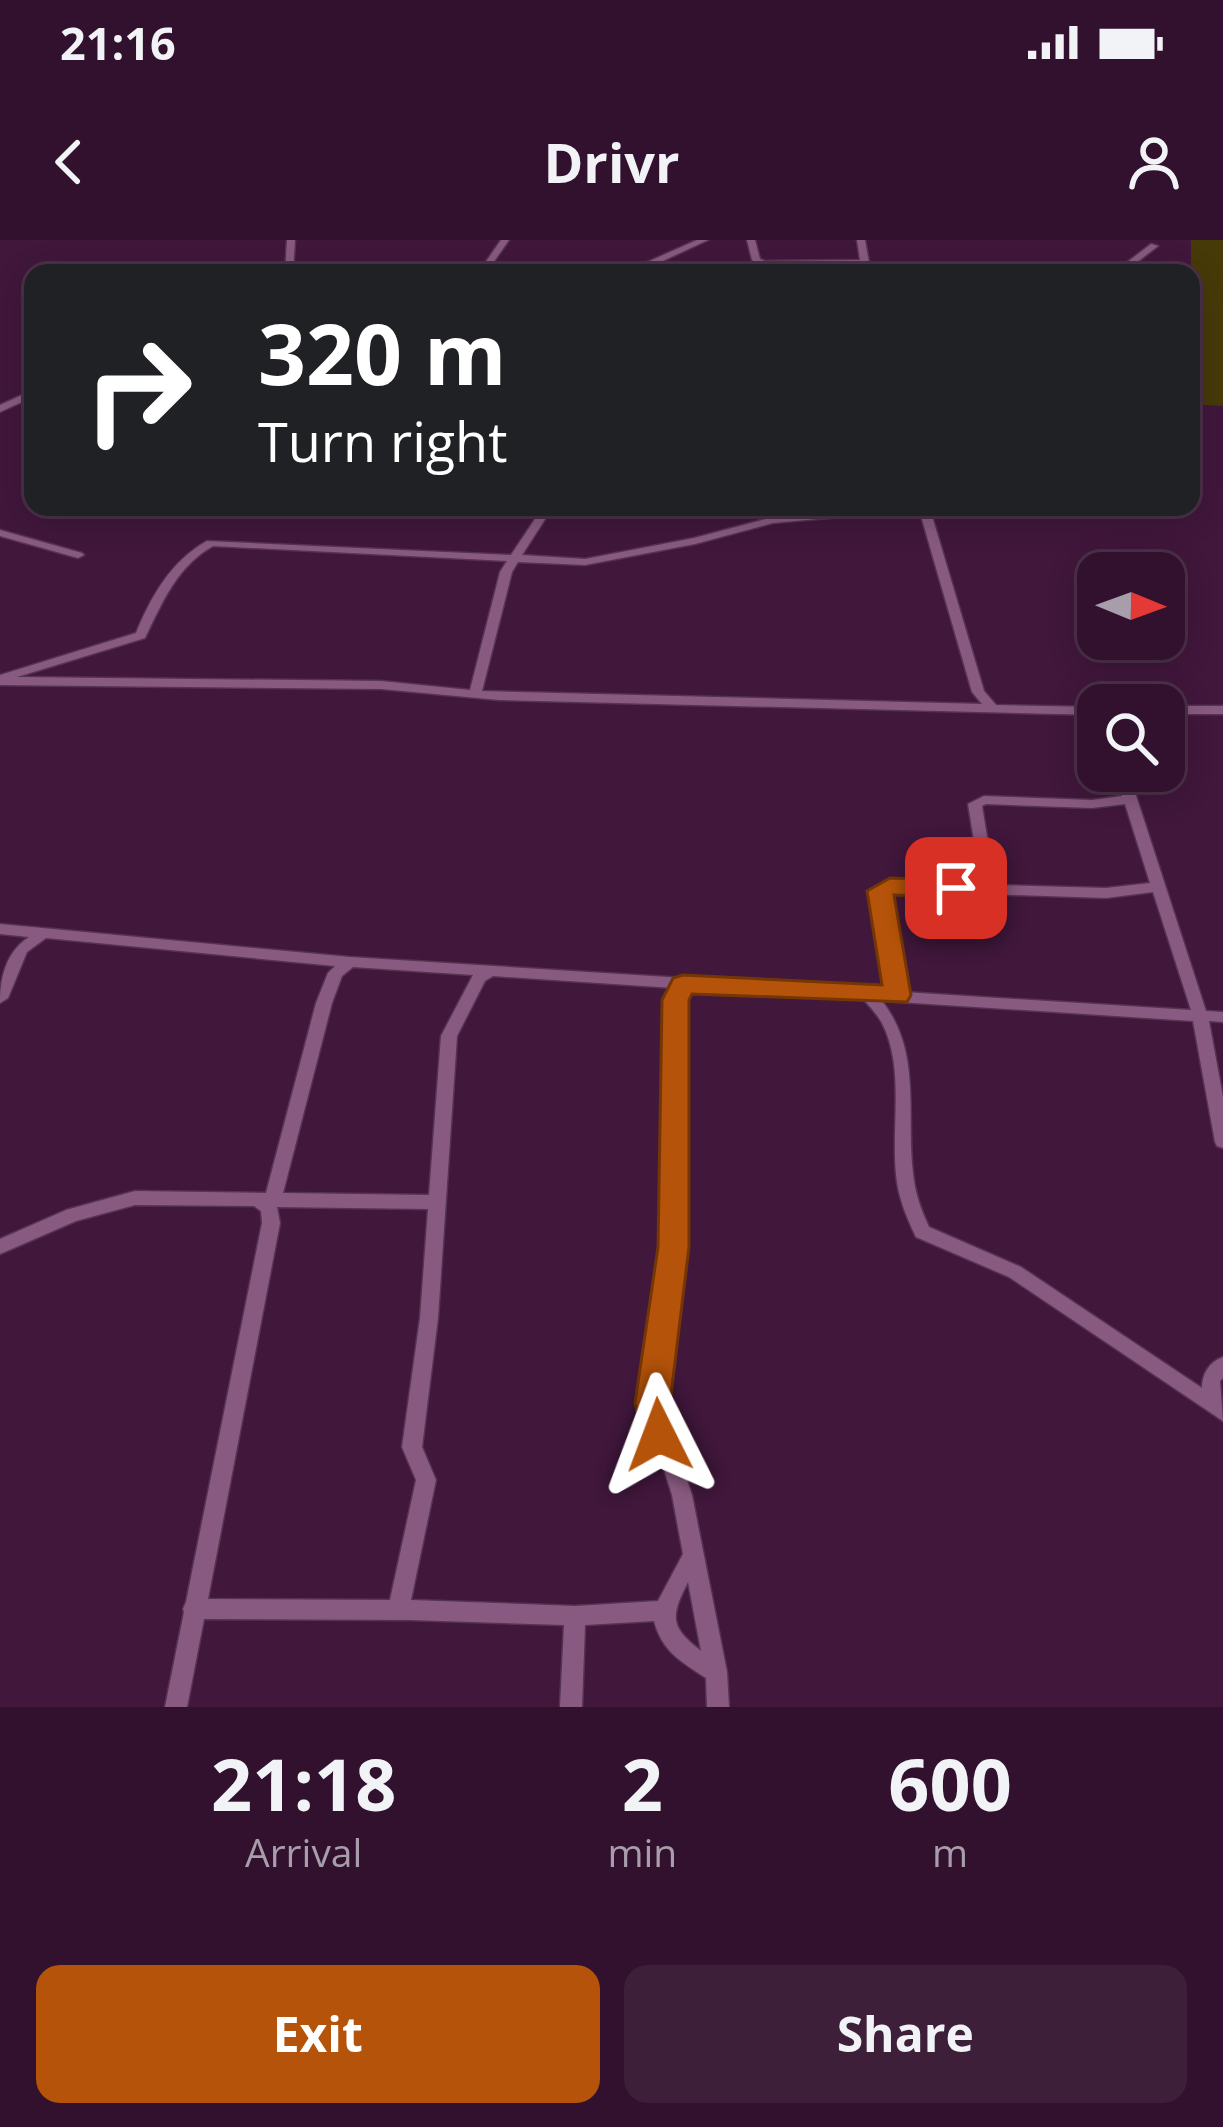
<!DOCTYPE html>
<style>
body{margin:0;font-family:"Open Sans",sans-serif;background:#3d1f39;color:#f1f3f6;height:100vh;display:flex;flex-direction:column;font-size:45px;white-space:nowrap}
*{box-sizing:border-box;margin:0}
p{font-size:39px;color:#a89daa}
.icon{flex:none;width:66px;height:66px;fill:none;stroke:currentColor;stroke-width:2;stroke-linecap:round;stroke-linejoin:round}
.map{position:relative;height:1467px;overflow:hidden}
.details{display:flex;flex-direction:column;background:#31112d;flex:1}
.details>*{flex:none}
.guide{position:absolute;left:24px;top:24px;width:1176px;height:252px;border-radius:24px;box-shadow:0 6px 30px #0003,0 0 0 3px #4c3149;background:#202124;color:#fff;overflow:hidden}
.needle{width:78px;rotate:91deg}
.buttons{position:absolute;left:1077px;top:312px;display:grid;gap:24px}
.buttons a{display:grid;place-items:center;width:108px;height:108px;border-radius:24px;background:#31112d;box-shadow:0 6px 30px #0003,0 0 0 3px #4c3149;font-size:60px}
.pin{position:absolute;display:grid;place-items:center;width:102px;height:102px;color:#fff;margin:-51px;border-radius:24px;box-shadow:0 6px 18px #0006}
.me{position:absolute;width:132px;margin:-66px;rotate:357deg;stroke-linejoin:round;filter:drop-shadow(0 0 9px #0008)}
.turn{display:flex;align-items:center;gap:42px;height:252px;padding:0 36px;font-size:54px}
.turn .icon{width:156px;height:156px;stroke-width:2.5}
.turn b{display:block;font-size:84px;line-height:102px}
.eta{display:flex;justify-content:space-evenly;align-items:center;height:204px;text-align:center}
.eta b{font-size:72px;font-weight:700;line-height:84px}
.cta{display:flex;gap:24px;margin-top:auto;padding:24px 36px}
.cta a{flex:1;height:138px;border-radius:24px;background:#b45309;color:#fff;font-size:48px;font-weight:700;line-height:138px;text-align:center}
.cta a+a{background:#3d1f39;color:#f1f3f6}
.status{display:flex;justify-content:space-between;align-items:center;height:84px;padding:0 60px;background:#31112d;direction:ltr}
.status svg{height:33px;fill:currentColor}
header{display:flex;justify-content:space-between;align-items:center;height:156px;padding:0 36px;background:#31112d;font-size:54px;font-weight:700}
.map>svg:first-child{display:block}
.green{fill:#473a09}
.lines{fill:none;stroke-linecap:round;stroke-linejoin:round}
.minor-casing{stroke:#553351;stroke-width:3}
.minor{fill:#895a81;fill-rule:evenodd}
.route{fill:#b45309;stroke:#753606;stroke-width:3}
</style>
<div class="status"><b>21:16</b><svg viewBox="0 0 49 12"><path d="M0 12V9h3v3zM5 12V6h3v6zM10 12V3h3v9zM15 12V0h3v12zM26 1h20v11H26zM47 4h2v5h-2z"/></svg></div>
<header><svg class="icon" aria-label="back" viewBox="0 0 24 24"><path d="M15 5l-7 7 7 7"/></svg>Drivr<svg class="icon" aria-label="person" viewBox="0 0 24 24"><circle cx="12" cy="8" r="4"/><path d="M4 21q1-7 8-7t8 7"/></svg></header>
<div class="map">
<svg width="1223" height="1467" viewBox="0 0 1223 1467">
<rect width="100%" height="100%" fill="#41173c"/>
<path class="green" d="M1191,0H1223V166L1191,164Z"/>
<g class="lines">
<defs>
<g id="minor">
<path d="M287,0H295L293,33H285Z"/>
<path d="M501,0H509L488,30H574L605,23L636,27L697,0H708L637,33L605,29L585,33H478Z"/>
<path d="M747,0H755L760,19L765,21L860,20L857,0H865L871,33H863L861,25L760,26L752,20Z"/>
<path d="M1151,4L1158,6L1123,33H1113Z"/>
<path d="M33,150V157L0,172V165Z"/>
<path d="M129,267H140L132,273L127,270Z"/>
<path d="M543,267H553L522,315L585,319L694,298L773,277L882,267L919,269V267H929L934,273L932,276L984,451L996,465L1098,467V475L499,460L381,449L0,445V435L136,393C151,356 172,320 207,301L511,315ZM885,273L921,276L972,452L982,464L482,451L512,332L518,322L585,325L695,304L773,283ZM213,306L507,321L500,332L470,450L381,441L17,437L145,398C162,363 177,326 213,306Z"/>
<path d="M0,290L82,313L84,315L78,318L0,296Z"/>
<rect x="1164" y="466" width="59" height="8"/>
<path d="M1114,531H1128L1206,771L1223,772V782L1209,781L1223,857V908L1217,906L1215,902L1193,781L882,761C922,812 906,873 913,933C915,953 921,970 929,987L1021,1027L1202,1148C1202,1134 1209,1122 1223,1117V1138L1220,1141L1223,1181L1009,1037L916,997C906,976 898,957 896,934C891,885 905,828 882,783C877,774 870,767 864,760L689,749L684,760L683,1007L661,1163L692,1255L727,1432L729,1467H707L706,1438C680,1421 662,1411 654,1381L585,1385L582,1467H560L564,1385L410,1380L204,1379L187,1467H165L184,1372L183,1369L186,1362L262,983L261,971L254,966L135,965L76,981L0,1014V999L66,970L135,951L266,953L316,763L328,733L335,726L46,698L27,712L8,758L0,763C0,737 6,712 29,697L0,694V684L350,717L889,751L873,651L889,641L981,644L968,564L984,556L1092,560L1122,556ZM986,564L1092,568L1125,564L1150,643L1106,648L995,645L982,566ZM891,651L1106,658L1153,652L1191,770L904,752L887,653ZM353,727L473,735L441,796L429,955L283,953L332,763L342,736ZM493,736L674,748L668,760L665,1007L643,1163L672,1255L683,1314L658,1361L575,1366L411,1360L436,1240L422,1207L438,1078L457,796L485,741ZM277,967L428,969L420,1078L402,1207L416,1240L390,1360L208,1359L280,983ZM688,1342L701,1411C670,1387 670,1377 688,1342Z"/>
</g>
</defs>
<use href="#minor" class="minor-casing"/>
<use href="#minor" class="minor"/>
</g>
<path class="route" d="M890,638L956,640L969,648L956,657L894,655L911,755L907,762L692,754L689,760V1007L670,1163L676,1195L671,1205L659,1210L646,1205L635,1163L658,1007L662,760L673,738L683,735L882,745L867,651Z"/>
</svg>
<div class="buttons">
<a><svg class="needle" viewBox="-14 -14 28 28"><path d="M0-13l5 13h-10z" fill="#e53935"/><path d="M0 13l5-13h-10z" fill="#a89daa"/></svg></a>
<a><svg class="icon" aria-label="search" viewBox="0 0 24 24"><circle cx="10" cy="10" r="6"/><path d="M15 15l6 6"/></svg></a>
</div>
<div class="pin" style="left:956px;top:648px;background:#d93025"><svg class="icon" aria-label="arrive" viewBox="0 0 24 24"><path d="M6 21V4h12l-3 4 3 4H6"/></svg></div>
<svg class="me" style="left:659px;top:1195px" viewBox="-20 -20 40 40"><path d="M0-17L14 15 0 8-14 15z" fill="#b45309" stroke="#fff" stroke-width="4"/></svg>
<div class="guide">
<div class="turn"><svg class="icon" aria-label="right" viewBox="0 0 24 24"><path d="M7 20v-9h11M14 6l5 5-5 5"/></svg><div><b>320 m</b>Turn right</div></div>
</div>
</div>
<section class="details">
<div class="eta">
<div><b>21:18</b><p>Arrival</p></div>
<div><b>2</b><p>min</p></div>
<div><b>600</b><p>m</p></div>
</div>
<div class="cta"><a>Exit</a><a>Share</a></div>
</section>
